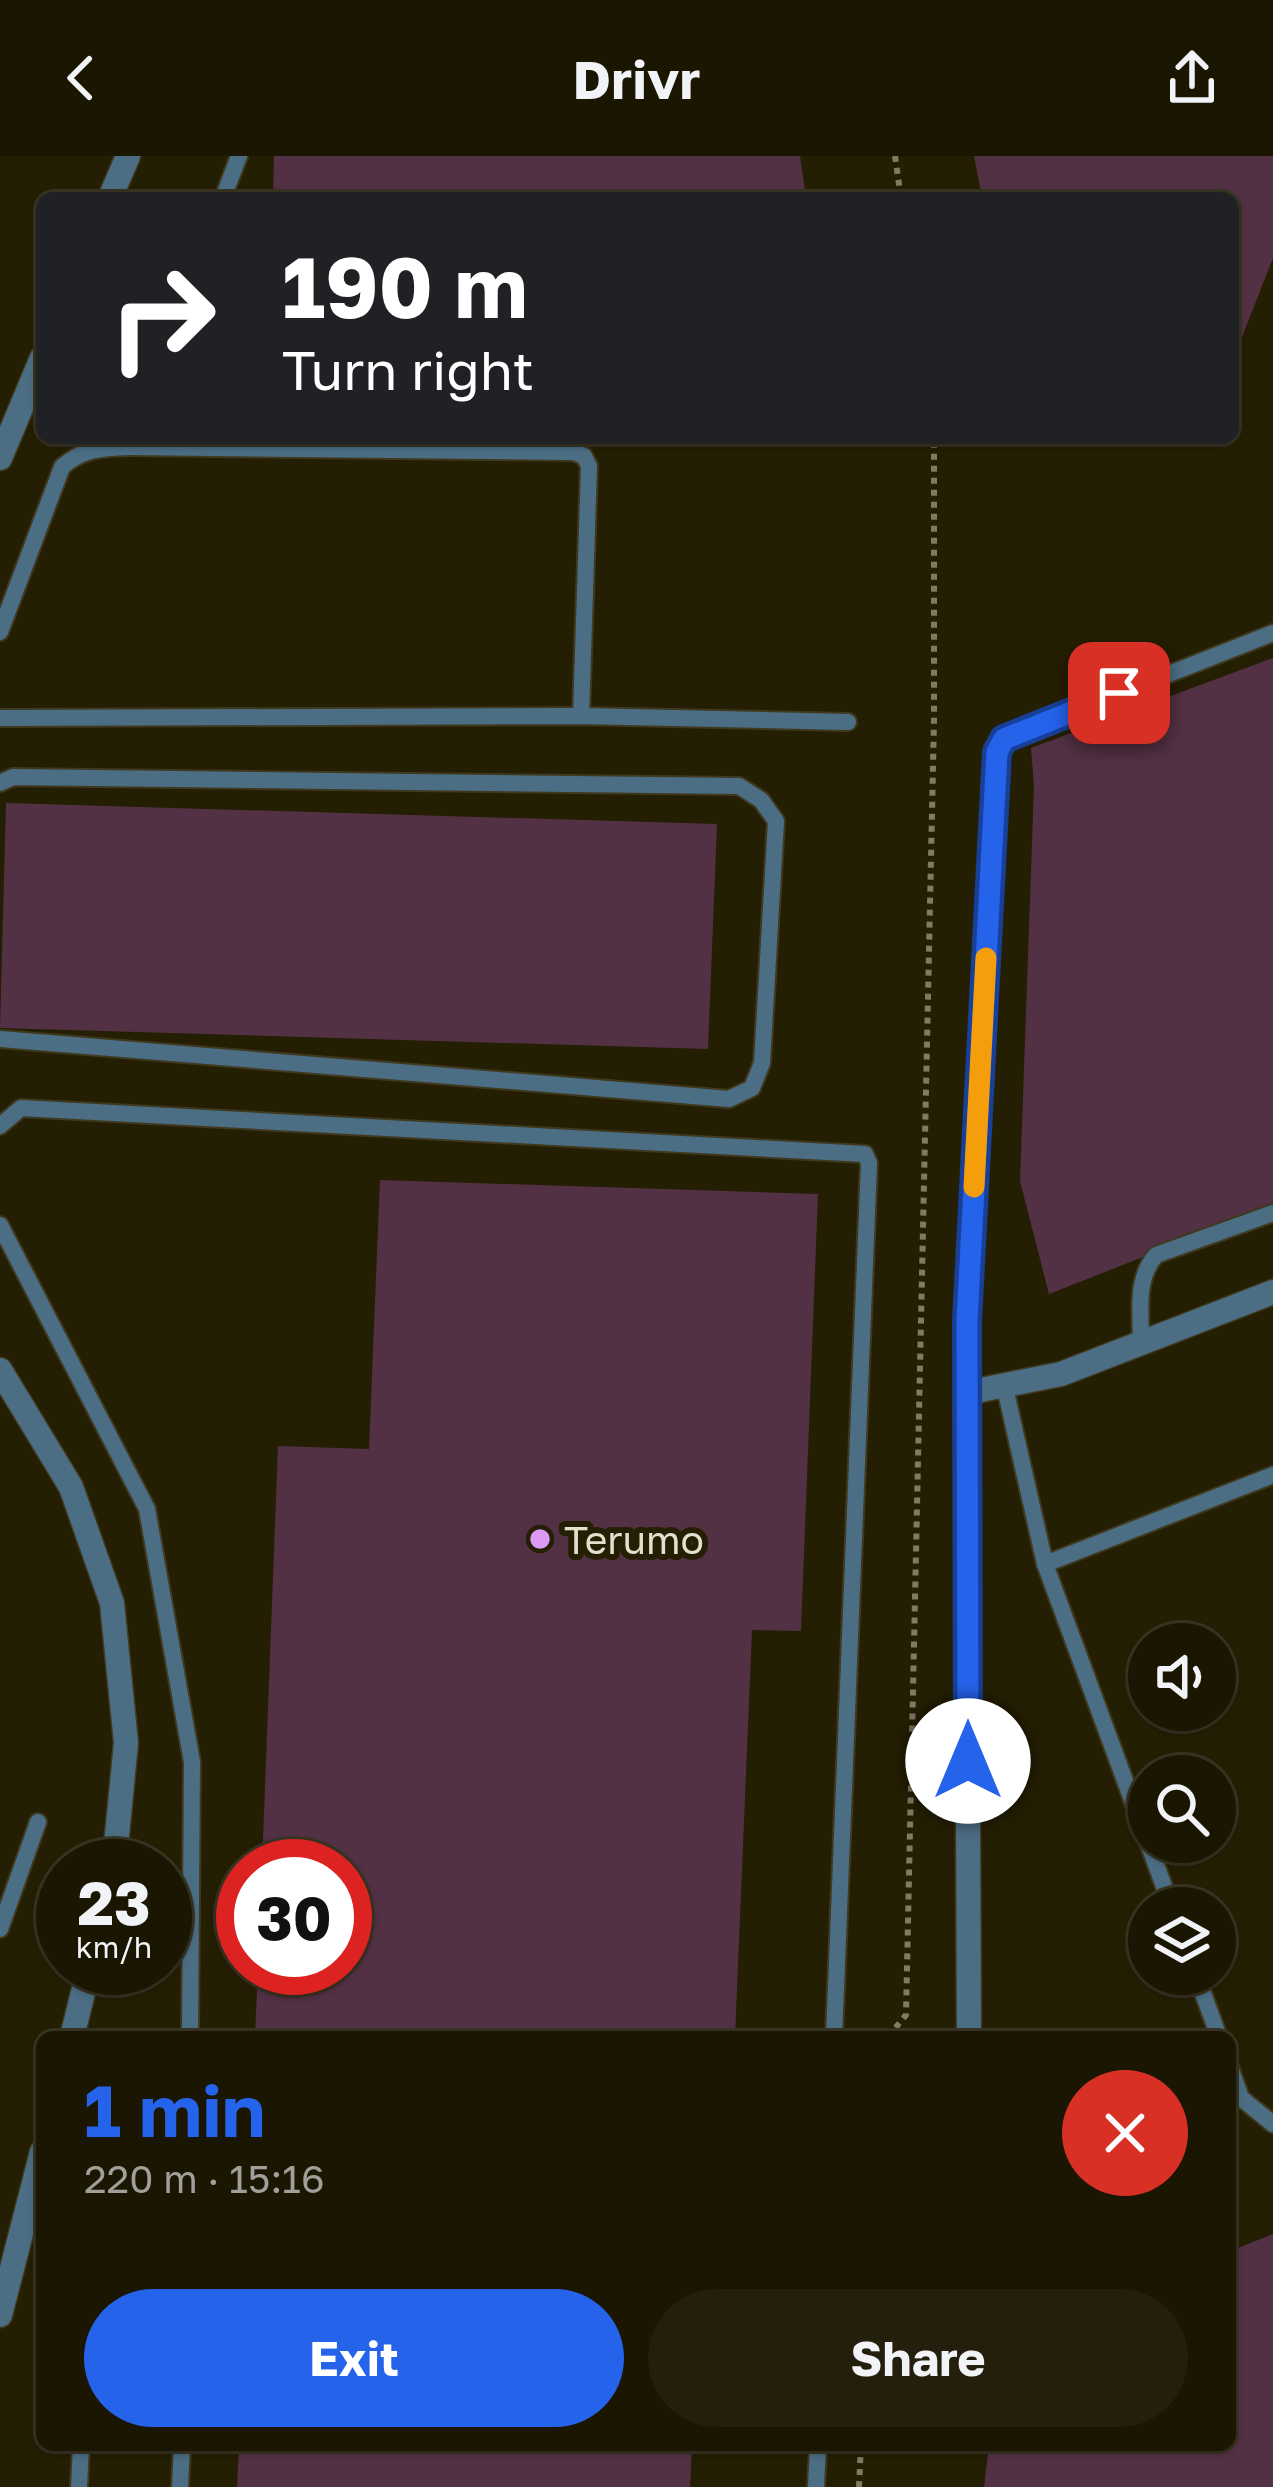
<!DOCTYPE html>
<meta charset="utf-8">
<style>
body{margin:0;font-family:"Golos Text",sans-serif;background:#241f0c;color:#f1f3f6;height:100vh;display:flex;flex-direction:column;font-size:45px;white-space:nowrap}
*{box-sizing:border-box;margin:0}
p{font-size:39px;color:#a09f99}
.icon{flex:none;width:66px;height:66px;fill:none;stroke:currentColor;stroke-width:2;stroke-linecap:round;stroke-linejoin:round}
.map{position:relative;flex:1;overflow:hidden}
.drawer{position:absolute;left:36px;top:1875px;width:1200px;height:420px;display:flex;flex-direction:column;background:#1b1602;border-radius:18px;box-shadow:0 3px 9px #0004,0 0 0 3px #393524}
.drawer>*{flex:none}
.banner{position:absolute;left:36px;top:36px;width:1203px;height:252px;border-radius:18px;box-shadow:0 3px 9px #0004,0 0 0 3px #393524;background:#202124;color:#fff;overflow:hidden}
.tools{position:absolute;left:1128px;top:1467px;display:grid;gap:24px}
.tools a{display:grid;place-items:center;width:108px;height:108px;border-radius:50%;background:#1b1602;box-shadow:0 3px 9px #0004,0 0 0 3px #393524;font-size:60px}
.speed{position:absolute;left:36px;top:1683px;display:flex;gap:24px;font-size:60px;font-weight:700;text-align:center}
.speed>*{display:grid;place-content:center;width:156px;height:156px;border-radius:50%;background:#1b1602;box-shadow:0 3px 9px #0004,0 0 0 3px #393524;line-height:1}
.speed small{font-size:30px;font-weight:400}
.speed .limit{border:18px solid #d22;background:#fff;color:#111}
.pin{position:absolute;display:grid;place-items:center;width:102px;height:102px;color:#fff;margin:-51px;border-radius:24px;box-shadow:0 6px 18px #0006}
.me{position:absolute;width:132px;margin:-66px;rotate:0deg;stroke-linejoin:round;filter:drop-shadow(0 0 9px #0008)}
.turn{display:flex;align-items:center;gap:42px;height:252px;padding:0 48px;font-size:54px}
.turn .icon{width:156px;height:156px;stroke-width:2.5}
.turn b{display:block;font-size:84px;line-height:102px}
.round{display:grid;place-items:center;flex:none;width:126px;height:126px;border-radius:63px;background:#241f0c}
.overview{display:flex;align-items:center;justify-content:space-between;height:204px;padding:0 48px}
h1{font-size:72px;font-weight:700;line-height:90px;color:#2563eb}
.primary-button{display:flex;gap:24px;margin-top:auto;padding:24px 48px}
.primary-button a{flex:1;height:138px;border-radius:72px;background:#2563eb;color:#fff;font-size:48px;font-weight:700;line-height:138px;text-align:center}
.primary-button a+a{background:#241f0c;color:#f1f3f6}
header{display:flex;justify-content:space-between;align-items:center;height:156px;padding:0 48px;background:#1b1602;font-size:54px;font-weight:700}
.map>svg:first-child{display:block}
.building{fill:#533144}
.lines{fill:none;stroke-linecap:round;stroke-linejoin:round}
.lane-casing{stroke:#3f3920;stroke-width:20}
.street-casing{stroke:#3f3920;stroke-width:27}
.path{stroke:#807b65;stroke-width:6;stroke-dasharray:6 6;stroke-linecap:butt}
.lane{stroke:#4c6e84;stroke-width:16}
.street{stroke:#4c6e84;stroke-width:24}
.route-casing{stroke:#184099;stroke-width:30}
.route{stroke:#2563eb;stroke-width:21}
.slow{stroke:#f59e0b;stroke-width:21}
.poi-dot{fill:#dc99f4;stroke:#241e03;stroke-width:4.5}
.labels{text-anchor:middle;dominant-baseline:central;stroke-width:12;stroke-linejoin:round;paint-order:stroke}
.poi-label{font-size:39px;fill:#e3dfcf;stroke:#241e03;text-anchor:start}
</style>
<header><svg class="icon" aria-label="back" viewBox="0 0 24 24"><path d="M15 5l-7 7 7 7"/></svg>Drivr<svg class="icon" aria-label="share" viewBox="0 0 24 24"><path d="M12 15V3M7 8l5-5 5 5M5 13v7h14v-7"/></svg></header>
<div class="map">
<svg width="1273" height="2331" viewBox="0 0 1273 2331">
<rect width="100%" height="100%" fill="#241e03"/>
<g class="building">
<path d="M274,0H800L806,42H273Z"/>
<path d="M974,0H1273V102L1233,204V42H982Z"/>
<path d="M1273,502V1050L1049,1138L1020,1025L1034,631L1031,592Z"/>
<path d="M6,647L717,668L708,893L0,872Z"/>
<path d="M380,1024L818,1038L801,1475L752,1474L735,1881H255L258,1812H345V1710H262L278,1290L369,1293Z"/>
<path d="M1273,2078V2331H984L989,2289H1230V2095Z"/>
<path d="M239,2289H692L690,2331H237Z"/>
</g>
<g class="lines">
<defs>
<g id="lane">
<path d="M223,42L239,0"/>
<path d="M0,476L62,311C83,292 104,292 132,291L573,296L584,300L589,310L581,560"/>
<path d="M0,562L581,560L848,566"/>
<path d="M0,627L13,621L739,630L761,644L776,665L762,907L752,932L729,943L0,883"/>
<path d="M0,970L21,952L865,998L869,1007L834,1881"/>
<path d="M0,1069L147,1353L192,1606L190,1881"/>
<path d="M1141,1187C1141,1157 1135,1123 1156,1099L1273,1057"/>
<path d="M1005,1232L1045,1408L1172,1752"/>
<path d="M966,1237L997,595L1004,583L1273,477"/>
<path d="M1045,1408L1273,1319"/>
<path d="M0,1773L38,1666"/>
<path d="M1196,1818L1219,1881"/>
<path d="M1230,1911L1241,1942L1273,1968"/>
<path d="M79,2331L81,2289"/>
<path d="M180,2331L182,2289"/>
<path d="M816,2331L818,2289"/>
</g>
<g id="street">
<path d="M110,42L128,0"/>
<path d="M0,302L42,202"/>
<path d="M0,1214L71,1331L112,1447L126,1587L114,1710"/>
<path d="M72,1881L89,1812"/>
<path d="M969,1881L966,1237L1061,1218L1273,1136"/>
<path d="M0,2159L42,1996"/>
</g>
</defs>
<use href="#lane" class="lane-casing"/>
<use href="#street" class="street-casing"/>
<g class="path">
<path d="M895,0L901,42"/>
<path d="M888,1881L906,1859L934,564V282"/>
<path d="M859,2331L861,2289"/>
</g>
<use href="#lane" class="lane"/>
<use href="#street" class="street"/>
</g>
<g class="lines">
<defs>
<path id="route" d="M968,1605L967,1165L997,596L1004,583L1119,537"/>
</defs>
<use href="#route" class="route-casing"/>
<use href="#route" class="route"/>
<path class="slow" d="M974,1031L986,802"/>
</g>
<circle class="poi-dot" cx="540" cy="1383" r="12"/>
<g class="labels">
<g class="poi-label">
<text x="564" y="1383">Terumo</text>
</g>
</g>
</svg>
<div class="tools">
<a><svg class="icon" aria-label="sound" viewBox="0 0 24 24"><path d="M4 9h4l5-4v14l-5-4H4zM17 9q2 3 0 6"/></svg></a>
<a><svg class="icon" aria-label="search" viewBox="0 0 24 24"><circle cx="10" cy="10" r="6"/><path d="M15 15l6 6"/></svg></a>
<a><svg class="icon" aria-label="layers" viewBox="0 0 24 24"><path d="M12 4l9 5-9 5-9-5zM3 14l9 5 9-5"/></svg></a>
</div>
<div class="speed"><div>23<small>km/h</small></div><div class="limit">30</div></div>
<div class="pin" style="left:1119px;top:537px;background:#d93025"><svg class="icon" aria-label="arrive" viewBox="0 0 24 24"><path d="M6 21V4h12l-3 4 3 4H6"/></svg></div>
<svg class="me" style="left:968px;top:1605px" viewBox="-20 -20 40 40"><circle r="19" fill="#fff"/><path d="M0-13L10 11 0 6-10 11z" fill="#2563eb"/></svg>
<div class="banner">
<div class="turn"><svg class="icon" aria-label="right" viewBox="0 0 24 24"><path d="M7 20v-9h11M14 6l5 5-5 5"/></svg><div><b>190 m</b>Turn right</div></div>
</div>
<section class="drawer">
<div class="overview"><div><h1>1 min</h1><p>220 m · 15:16</p></div><a class="round" style="background:#d93025;color:#fff"><svg class="icon" aria-label="close" viewBox="0 0 24 24"><path d="M6 6l12 12M18 6L6 18"/></svg></a></div>
<div class="primary-button"><a>Exit</a><a>Share</a></div>
</section>
</div>
